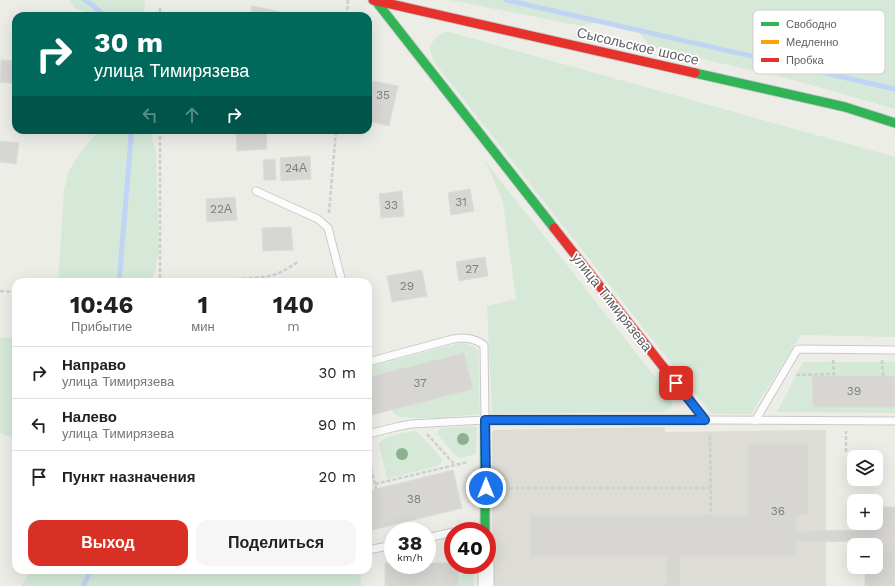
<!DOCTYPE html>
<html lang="ru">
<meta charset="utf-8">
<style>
body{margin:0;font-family:"Work Sans",sans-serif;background:#f6f6f6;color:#202124;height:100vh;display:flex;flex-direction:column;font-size:15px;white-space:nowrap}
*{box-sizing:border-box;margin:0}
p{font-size:13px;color:#757577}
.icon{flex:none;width:22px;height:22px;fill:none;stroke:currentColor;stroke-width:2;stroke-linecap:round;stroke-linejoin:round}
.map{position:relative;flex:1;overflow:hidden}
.sheet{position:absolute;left:12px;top:278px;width:360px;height:296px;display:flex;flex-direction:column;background:#fff;border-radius:12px;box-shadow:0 4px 16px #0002}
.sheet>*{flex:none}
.guide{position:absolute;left:12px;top:12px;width:360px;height:122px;border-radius:12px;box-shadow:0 4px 16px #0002;background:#00695c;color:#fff;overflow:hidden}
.fabs{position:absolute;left:847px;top:450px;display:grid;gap:8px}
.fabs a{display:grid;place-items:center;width:36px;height:36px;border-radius:8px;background:#fff;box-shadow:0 4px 16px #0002;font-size:20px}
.speed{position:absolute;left:384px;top:522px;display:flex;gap:8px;font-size:20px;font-weight:700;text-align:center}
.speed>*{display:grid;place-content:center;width:52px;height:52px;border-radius:50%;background:#fff;box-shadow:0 4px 16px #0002;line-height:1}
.speed small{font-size:10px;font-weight:400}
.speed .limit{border:6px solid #d22;background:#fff;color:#111}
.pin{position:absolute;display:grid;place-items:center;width:34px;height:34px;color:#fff;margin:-17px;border-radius:8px;box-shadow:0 2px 6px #0006}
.me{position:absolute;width:44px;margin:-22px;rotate:0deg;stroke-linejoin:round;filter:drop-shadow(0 0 3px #0008)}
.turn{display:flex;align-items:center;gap:14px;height:84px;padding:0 16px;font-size:18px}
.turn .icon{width:52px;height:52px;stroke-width:2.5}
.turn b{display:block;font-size:28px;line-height:34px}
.lanes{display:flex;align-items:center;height:38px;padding:0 16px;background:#0003;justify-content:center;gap:20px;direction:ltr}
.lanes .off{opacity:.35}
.eta{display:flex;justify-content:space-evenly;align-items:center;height:68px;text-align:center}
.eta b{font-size:24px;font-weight:700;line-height:28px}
.action{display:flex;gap:8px;margin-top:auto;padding:8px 16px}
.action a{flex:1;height:46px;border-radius:12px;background:#d93025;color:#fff;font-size:16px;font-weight:700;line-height:46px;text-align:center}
.action a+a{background:#f6f6f6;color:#202124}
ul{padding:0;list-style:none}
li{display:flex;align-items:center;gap:12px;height:52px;padding:0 16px;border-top:1px solid #e0e0e0}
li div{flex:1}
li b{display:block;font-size:15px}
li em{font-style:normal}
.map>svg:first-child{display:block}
.education{fill:#ddddd6}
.green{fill:#d6e9d8}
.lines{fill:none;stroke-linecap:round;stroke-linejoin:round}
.stream{stroke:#c0d4f4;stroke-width:5}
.building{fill:#d7d6d3;stroke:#dcdcd8}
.lane-casing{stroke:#c9c9c9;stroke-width:9}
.street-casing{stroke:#c9c9c9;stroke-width:17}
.fast-casing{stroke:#cacaca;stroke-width:11}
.slow-casing{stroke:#cacaca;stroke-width:11}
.jam-casing{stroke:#cacaca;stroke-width:11}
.path{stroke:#cbcfce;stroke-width:2.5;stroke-dasharray:4 2;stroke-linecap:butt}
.lane{stroke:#fcfcfc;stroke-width:7}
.street{stroke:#fcfcfc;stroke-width:15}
.fast{stroke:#30b455;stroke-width:9}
.slow{stroke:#ff9f0a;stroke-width:9}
.jam{stroke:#e5322d;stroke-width:9}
.tree{fill:#8bb191}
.route-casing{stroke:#114b97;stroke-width:10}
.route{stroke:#1a73e8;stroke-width:7}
.labels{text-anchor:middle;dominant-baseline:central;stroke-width:3.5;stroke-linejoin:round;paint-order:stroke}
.number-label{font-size:12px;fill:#7d7e81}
.street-label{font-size:14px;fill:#5e6065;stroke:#fff}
.key{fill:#fff;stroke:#cfcfd1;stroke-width:1}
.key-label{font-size:11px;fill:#5e6065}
</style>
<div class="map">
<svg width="895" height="586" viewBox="0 0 895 586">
<rect width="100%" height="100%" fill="#edede8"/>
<path class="education" d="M665,427V432L826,430V586H492V433L494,430Z"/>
<g class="green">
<path d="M70,0H145L144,16H89L88,14L74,7Z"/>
<path d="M450,0H895V109L793,80L651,47L637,30L597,22L581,26Z"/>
<path d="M446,31L895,157V337L801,335L751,414H711L435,63C434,59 430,54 430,51C430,41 438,35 446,31Z"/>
<path d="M99,130H150L156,152L159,249L155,273L150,282H58L64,190L69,170L80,153Z"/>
<path d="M482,157L670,396L673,404L670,408L664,412L492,414L487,306L516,299L503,202L489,169Z"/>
<path d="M16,337V439L0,433V338Z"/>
<path d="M460,343C467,343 473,345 478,350L480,413L479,414L440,418H421L400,417L394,414L392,410L473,389L463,353L368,377V367Z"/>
<path d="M803,362H895V413L777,412Z"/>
<path d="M474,426L477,428L476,454L460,458L456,456L437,434L438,431L441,428Z"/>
<path d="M415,431L419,433L441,458L442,462L438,466L387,479L379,444C383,435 406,433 415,431Z"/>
<path d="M458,565H473L474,586H458Z"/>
<path d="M31,570H357L361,571V586H21Z"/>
</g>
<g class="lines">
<g class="stream">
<path d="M84,0L90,3L105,16"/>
<path d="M506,0L895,89"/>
<path d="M119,282L131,138L130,130"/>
<path d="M83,586L91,570"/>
</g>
</g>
<g class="building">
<path d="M252,6L296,15L295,16H250Z"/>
<path d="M1,60L16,61V84L0,82Z"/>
<path d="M373,81L398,86L389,126L368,121V104Z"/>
<path d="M236,130H266L267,149L237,151Z"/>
<path d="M0,141L19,143L16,164L0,162Z"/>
<path d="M310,156L311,179L281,181L280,158Z"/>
<path d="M275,159L276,180H264L263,160Z"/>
<path d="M470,189L474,211L451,215L448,193Z"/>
<path d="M402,191L404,216L381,218L379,194Z"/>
<path d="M235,197L237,220L207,222L206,199Z"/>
<path d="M291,227L293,250L263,251L262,228Z"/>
<path d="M485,257L488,276L459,281L456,262Z"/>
<path d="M422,270L427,296L392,302L387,276Z"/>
<path d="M464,353L473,389L368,416V377Z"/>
<path d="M812,376H895V407H813Z"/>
<path d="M748,444H808V515H796V531L865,530V523H876V507H895V586H865V567H876V545H865V541L796,542V557H680V586H667L666,557H530V515H748Z"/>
<path d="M453,470L462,508L368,531V491Z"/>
<path d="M385,563H393V565H427V563H453V565H458V586H385Z"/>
</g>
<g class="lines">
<defs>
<g id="lane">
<path d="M256,191L318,219L328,228L342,282"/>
<path d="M368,362L453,339C465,337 474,338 484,345L485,420L411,424L396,427L368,434"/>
<path d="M707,420L895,421"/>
<path d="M755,421L797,350L799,349L895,350"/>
<path d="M460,531L484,526"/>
<path d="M427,538L453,532"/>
<path d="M368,550L393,545"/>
</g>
<path id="street" d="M486,565V586"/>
<g id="fast">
<path d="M375,0L554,228"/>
<path d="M695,73L845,107L895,123"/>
<path d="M485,531V420H591"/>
</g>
<path id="slow" d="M591,420H705"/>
<g id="jam">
<path d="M373,0L695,73"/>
<path d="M554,228L705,420"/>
</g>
</defs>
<use href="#lane" class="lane-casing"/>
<use href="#street" class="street-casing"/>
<use href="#fast" class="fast-casing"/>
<use href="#slow" class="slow-casing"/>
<use href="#jam" class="jam-casing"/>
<g class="path">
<path d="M160,8V16"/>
<path d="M347,16L348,0"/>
<path d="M160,130V282"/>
<path d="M329,213L336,130"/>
<path d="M201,282L264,277C277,275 287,270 297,262"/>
<path d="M0,291L16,292"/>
<path d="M833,360L834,375"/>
<path d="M882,360L883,376"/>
<path d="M796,375L834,374"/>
<path d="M427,434L455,465"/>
<path d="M710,436L711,515"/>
<path d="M846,452V431"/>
<path d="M368,457L376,489"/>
<path d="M375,484L468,462"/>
<path d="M503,488H711"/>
</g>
<use href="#lane" class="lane"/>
<use href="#street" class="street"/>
<use href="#fast" class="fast"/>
<use href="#slow" class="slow"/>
<use href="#jam" class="jam"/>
</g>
<g class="tree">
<circle cx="463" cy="439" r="6"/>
<circle cx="402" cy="454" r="6"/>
</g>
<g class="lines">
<defs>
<path id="route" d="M486,488L485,420H705L676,383"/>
</defs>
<use href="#route" class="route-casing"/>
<use href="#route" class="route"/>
</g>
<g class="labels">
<g class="number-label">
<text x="383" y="95">35</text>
<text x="296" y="168">24А</text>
<text x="461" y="202">31</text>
<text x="391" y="205">33</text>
<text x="221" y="209">22А</text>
<text x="472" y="269">27</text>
<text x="407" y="286">29</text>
<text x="420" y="383">37</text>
<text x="854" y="391">39</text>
<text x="414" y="499">38</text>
<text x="778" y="511">36</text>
</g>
<g class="street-label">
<text transform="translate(638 46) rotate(13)">Сысольское шоссе</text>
<text transform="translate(612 302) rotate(52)">улица Тимирязева</text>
</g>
</g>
<rect x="753" y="10" width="132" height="64" rx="6" class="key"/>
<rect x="761" y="22" width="18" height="4" fill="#30b455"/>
<rect x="761" y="40" width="18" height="4" fill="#ff9f0a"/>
<rect x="761" y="58" width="18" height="4" fill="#e5322d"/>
<g class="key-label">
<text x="786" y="28">Свободно</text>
<text x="786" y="46">Медленно</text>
<text x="786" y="64">Пробка</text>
</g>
</svg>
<div class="fabs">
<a><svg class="icon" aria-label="layers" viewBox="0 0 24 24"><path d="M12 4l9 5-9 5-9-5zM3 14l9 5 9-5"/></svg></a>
<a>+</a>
<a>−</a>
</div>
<div class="speed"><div>38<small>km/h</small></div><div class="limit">40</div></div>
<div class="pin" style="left:676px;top:383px;background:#d93025"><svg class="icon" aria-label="arrive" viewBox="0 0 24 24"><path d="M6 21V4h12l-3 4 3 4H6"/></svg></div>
<svg class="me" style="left:486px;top:488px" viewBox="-20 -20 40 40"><circle r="17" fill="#1a73e8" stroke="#fff" stroke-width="3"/><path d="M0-11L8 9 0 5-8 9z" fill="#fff"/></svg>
<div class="guide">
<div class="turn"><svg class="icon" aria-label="right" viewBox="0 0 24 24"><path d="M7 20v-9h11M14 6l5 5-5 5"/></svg><div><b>30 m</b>улица Тимирязева</div></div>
<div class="lanes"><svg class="icon off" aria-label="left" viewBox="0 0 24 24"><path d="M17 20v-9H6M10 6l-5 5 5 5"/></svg><svg class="icon off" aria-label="ahead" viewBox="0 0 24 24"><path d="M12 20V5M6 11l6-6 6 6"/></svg><svg class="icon" aria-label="right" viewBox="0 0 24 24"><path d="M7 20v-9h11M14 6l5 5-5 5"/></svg></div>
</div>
<section class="sheet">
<div class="eta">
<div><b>10:46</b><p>Прибытие</p></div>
<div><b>1</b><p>мин</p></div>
<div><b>140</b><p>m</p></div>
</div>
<ul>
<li><svg class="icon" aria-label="right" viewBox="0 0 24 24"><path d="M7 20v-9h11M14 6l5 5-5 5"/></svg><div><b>Направо</b><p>улица Тимирязева</p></div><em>30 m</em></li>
<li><svg class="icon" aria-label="left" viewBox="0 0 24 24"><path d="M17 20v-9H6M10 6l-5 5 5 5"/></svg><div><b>Налево</b><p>улица Тимирязева</p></div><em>90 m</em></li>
<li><svg class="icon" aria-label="arrive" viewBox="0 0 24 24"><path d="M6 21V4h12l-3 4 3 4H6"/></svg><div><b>Пункт назначения</b></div><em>20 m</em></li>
</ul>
<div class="action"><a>Выход</a><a>Поделиться</a></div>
</section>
</div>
